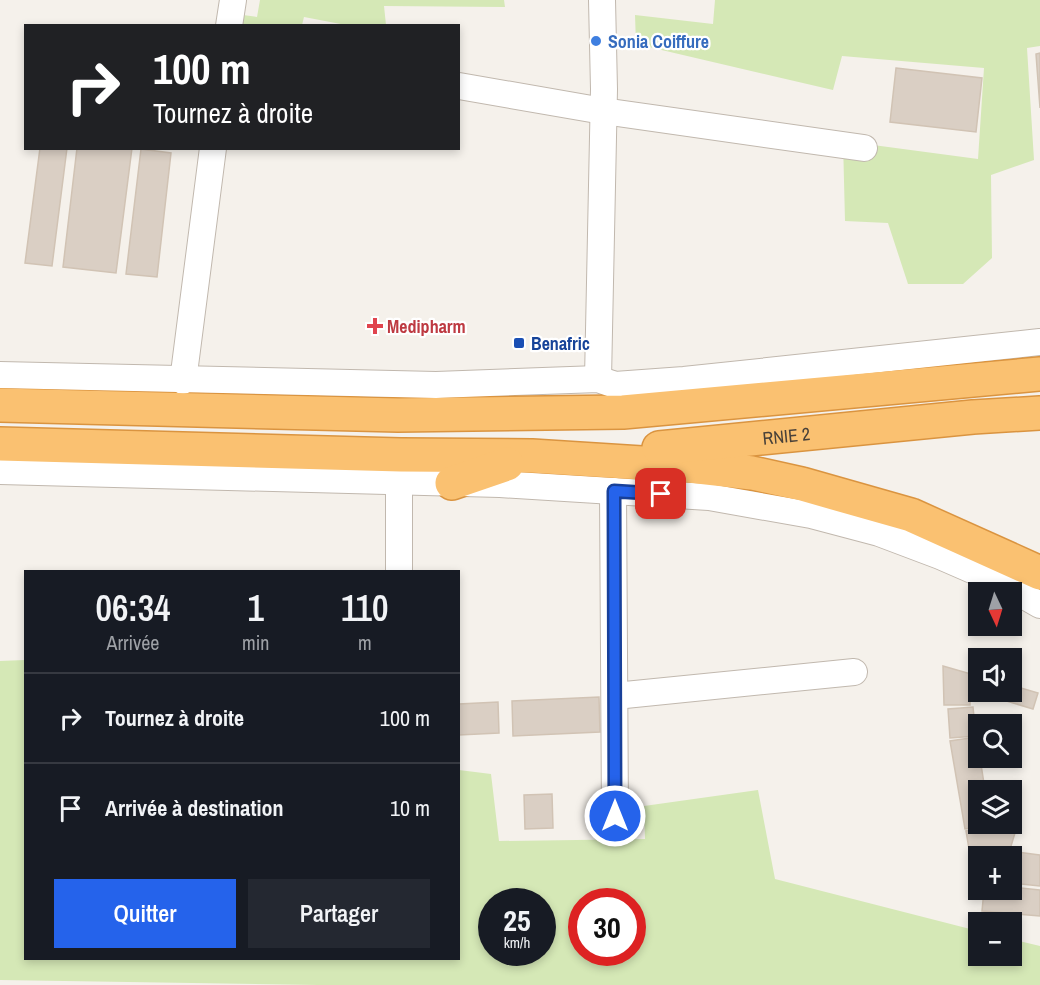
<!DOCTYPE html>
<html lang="fr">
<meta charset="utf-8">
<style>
body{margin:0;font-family:"Archivo Narrow",sans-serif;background:#242831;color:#f1f3f6;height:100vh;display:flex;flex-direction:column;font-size:22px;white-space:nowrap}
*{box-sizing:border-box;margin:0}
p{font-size:20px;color:#9ea1a6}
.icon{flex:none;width:33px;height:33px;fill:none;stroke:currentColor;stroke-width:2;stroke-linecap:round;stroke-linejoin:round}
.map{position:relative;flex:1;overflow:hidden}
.side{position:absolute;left:24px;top:570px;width:436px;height:390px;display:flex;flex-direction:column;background:#171b24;border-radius:0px;box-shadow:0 3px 9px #0003}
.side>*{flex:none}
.guide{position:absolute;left:24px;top:24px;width:436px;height:126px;border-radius:0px;box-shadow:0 3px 9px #0003;background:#202124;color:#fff;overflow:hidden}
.needle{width:39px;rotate:176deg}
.controls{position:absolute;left:968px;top:582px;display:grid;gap:12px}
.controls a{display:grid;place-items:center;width:54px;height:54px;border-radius:0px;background:#171b24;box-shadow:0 3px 9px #0003;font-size:30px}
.speed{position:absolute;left:478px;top:888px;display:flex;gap:12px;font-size:30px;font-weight:700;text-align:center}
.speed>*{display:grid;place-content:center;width:78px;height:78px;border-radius:50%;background:#171b24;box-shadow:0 3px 9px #0003;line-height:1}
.speed small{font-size:15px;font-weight:400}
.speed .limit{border:9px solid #d22;background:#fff;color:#111}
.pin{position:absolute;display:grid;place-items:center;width:51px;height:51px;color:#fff;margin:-26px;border-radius:12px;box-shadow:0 3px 9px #0006}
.me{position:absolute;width:66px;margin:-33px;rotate:0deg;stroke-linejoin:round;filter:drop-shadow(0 0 4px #0008)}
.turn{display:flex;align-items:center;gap:21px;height:126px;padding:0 30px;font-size:27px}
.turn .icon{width:78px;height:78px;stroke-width:2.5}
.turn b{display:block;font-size:42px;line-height:51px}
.eta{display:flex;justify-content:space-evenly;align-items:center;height:102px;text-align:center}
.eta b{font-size:36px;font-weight:600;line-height:42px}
.button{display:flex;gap:12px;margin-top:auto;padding:12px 30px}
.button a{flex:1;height:69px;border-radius:0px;background:#2563eb;color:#fff;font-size:24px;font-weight:600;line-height:69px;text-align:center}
.button a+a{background:#242831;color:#f1f3f6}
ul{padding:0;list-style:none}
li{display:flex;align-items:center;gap:18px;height:90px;padding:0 30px;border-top:2px solid #363941}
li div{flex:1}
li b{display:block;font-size:22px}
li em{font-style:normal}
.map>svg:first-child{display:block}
.green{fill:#d5e8b6;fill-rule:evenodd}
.building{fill:#dacfc4;stroke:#d1c3b4;stroke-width:1.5}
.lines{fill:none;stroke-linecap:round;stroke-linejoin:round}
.minor-casing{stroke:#c1b8ae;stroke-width:28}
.highway-casing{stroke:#da9440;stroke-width:36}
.minor{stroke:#fff;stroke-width:26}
.highway{stroke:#fac171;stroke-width:33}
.route-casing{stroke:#184099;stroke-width:15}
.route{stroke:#2563eb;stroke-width:10}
.shop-dot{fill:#3f7fe0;stroke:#fff;stroke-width:2}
.health-dot{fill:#e0444e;stroke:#fff;stroke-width:2}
.transit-dot{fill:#1a4fb4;stroke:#fff;stroke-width:2}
.labels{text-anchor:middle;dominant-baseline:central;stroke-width:4.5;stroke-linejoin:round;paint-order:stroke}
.shop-label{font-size:18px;font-weight:bold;fill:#366cbe;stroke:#fff;text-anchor:start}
.health-label{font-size:18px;font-weight:bold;fill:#be3a42;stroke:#fff;text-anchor:start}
.transit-label{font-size:18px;font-weight:bold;fill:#164399;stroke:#fff;text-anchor:start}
.street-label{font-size:18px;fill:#494139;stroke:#fff}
</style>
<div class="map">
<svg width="1040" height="985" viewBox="0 0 1040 985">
<rect width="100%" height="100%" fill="#f5f1eb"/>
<g class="green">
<path d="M260,0H504L505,7L384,6L386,25H346L304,17L302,25L221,26V12L257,17Z"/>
<path d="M715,0H1040V46L1027,48L1034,160L991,175L992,258L963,284H908L888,223L845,221L843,141L978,159L984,68L842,56L833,90L636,44L635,15L713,24Z"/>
<path d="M25,660L26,958H459V770L491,774L499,841L645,839L644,806L758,790L775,879L978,931V956H1011V939L1040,946V985H318L0,980V661ZM492,902H543V952H492ZM582,902H633V952H582Z"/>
</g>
<g class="building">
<path d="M1040,53V108L1036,54Z"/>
<path d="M896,68L982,78L976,132L890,122Z"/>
<path d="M40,148H67L52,266L25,263Z"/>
<path d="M77,148H132L116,273L63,267Z"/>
<path d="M141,149L171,153L157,277L126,274Z"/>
<path d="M943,666L978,676V692H1011V685L1038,693L1033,709L970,690V705H944Z"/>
<path d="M599,697L600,732L513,736L512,701Z"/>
<path d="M498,702L499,733L459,735V704Z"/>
<path d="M973,707L976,736L950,738L948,709Z"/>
<path d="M976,737L978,758H980L985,790H978V824L991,825L965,829L950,741Z"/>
<path d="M552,794L553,828L525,829L524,795Z"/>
<path d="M1018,823L1008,856H978V861H971L966,831Z"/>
<path d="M1017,852L1040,855V886L1011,883V861Z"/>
<path d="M1011,887L1040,890V916L982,911L984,890H1011Z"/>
</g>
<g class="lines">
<defs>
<g id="minor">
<path d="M229,26L233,0"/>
<path d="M459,86L603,111L864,148"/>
<path d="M0,375L436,385L598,379L615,385L684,380L1040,342"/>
<path d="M598,379L604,89L602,0"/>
<path d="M183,381L213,148"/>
<path d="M0,471L500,484L709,497L811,515L879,533L940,556L1002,583L1040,605"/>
<path d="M399,482V572"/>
<path d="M613,491L615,816"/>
<path d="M615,696L854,672"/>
</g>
<g id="highway">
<path d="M0,405L398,415L623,412L1040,374"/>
<path d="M0,444L401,455L532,456L689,466L752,473L802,484L911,515L1040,573"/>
<path id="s1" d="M659,448L973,417L1040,413"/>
<path d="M452,483L507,464"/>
</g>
</defs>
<use href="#minor" class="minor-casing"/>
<use href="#highway" class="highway-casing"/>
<use href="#minor" class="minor"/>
<use href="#highway" class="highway"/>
</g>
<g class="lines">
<defs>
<path id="route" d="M615,816L614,491L661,494"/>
</defs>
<use href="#route" class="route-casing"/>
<use href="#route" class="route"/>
</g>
<circle class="shop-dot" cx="596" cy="41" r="6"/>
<path class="health-dot" d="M372 317h6v6h6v6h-6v6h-6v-6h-6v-6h6z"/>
<rect class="transit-dot" x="513" y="337" width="12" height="12" rx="3"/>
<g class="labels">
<g class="shop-label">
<text x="608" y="41">Sonia Coiffure</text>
</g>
<g class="health-label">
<text x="387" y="326">Medipharm</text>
</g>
<g class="transit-label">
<text x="531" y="343">Benafric</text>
</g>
<g class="street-label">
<text stroke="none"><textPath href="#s1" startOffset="128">RNIE 2</textPath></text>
</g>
</g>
</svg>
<div class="controls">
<a><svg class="needle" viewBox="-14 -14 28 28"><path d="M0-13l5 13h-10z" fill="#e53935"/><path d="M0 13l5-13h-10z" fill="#9ea1a6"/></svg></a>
<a><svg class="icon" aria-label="sound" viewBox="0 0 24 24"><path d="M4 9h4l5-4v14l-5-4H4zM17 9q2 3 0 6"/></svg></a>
<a><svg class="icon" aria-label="search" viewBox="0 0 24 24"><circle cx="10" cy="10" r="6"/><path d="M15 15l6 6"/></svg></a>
<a><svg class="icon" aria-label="layers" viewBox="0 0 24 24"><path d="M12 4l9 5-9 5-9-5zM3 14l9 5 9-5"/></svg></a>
<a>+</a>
<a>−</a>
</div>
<div class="speed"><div>25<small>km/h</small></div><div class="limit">30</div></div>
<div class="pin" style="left:661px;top:494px;background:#d93025"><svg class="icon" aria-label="arrive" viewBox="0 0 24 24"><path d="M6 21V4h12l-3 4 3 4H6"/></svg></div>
<svg class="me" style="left:615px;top:816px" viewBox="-20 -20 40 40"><circle r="17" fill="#2563eb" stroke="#fff" stroke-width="3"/><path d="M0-11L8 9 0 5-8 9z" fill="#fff"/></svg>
<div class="guide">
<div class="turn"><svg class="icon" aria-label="right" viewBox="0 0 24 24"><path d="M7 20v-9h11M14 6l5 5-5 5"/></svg><div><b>100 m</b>Tournez à droite</div></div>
</div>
<section class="side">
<div class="eta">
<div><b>06:34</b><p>Arrivée</p></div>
<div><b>1</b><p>min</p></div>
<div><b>110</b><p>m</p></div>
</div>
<ul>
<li><svg class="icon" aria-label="right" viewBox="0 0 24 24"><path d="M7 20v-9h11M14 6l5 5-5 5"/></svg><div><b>Tournez à droite</b></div><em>100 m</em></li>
<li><svg class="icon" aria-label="arrive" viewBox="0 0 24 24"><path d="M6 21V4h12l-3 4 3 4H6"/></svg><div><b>Arrivée à destination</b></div><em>10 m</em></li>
</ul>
<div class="button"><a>Quitter</a><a>Partager</a></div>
</section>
</div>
